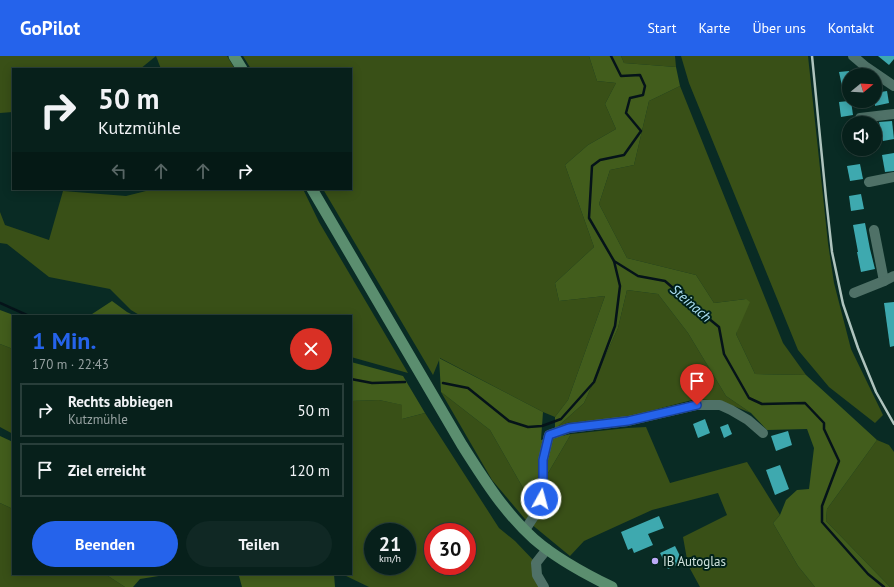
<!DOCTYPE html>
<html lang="de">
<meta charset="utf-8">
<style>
body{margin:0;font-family:"PT Sans",sans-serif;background:#102824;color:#f1f3f6;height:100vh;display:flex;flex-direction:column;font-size:15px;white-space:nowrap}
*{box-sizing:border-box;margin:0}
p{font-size:13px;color:#98a3a3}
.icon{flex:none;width:22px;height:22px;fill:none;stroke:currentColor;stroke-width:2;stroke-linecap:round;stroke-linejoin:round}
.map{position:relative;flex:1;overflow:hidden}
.side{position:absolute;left:12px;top:259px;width:340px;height:260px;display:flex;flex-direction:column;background:#07201b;border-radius:0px;box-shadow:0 2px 10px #0003,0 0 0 1px #283e3a}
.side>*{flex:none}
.hud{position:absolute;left:12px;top:12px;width:340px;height:122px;border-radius:0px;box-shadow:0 2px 10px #0003,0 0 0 1px #283e3a;background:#07201b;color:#f1f3f6;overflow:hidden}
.needle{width:26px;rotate:72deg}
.tools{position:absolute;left:842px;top:12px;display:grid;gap:8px}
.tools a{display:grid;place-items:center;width:40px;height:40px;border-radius:50%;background:#07201b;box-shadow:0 2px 10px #0003,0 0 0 1px #283e3a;font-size:20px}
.speed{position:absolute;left:364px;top:467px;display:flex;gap:8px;font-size:20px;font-weight:700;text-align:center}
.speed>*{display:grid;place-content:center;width:52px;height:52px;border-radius:50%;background:#07201b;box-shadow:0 2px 10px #0003,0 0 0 1px #283e3a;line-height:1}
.speed small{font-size:10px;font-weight:400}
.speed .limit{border:6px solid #d22;background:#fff;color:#111}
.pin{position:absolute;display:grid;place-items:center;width:34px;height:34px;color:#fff;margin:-41px -17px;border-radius:50% 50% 50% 0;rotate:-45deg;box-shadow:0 0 4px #0007}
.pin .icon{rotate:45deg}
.me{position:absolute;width:44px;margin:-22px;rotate:7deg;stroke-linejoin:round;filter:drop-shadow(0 0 3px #0008)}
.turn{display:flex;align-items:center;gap:14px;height:84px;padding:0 20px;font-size:18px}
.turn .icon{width:52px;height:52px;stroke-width:2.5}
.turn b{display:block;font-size:28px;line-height:34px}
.lanes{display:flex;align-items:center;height:38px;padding:0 20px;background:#0003;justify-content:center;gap:20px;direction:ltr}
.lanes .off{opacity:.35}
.round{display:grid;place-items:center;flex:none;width:42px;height:42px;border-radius:21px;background:#102824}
.summary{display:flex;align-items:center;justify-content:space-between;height:68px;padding:0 20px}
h1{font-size:24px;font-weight:800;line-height:30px;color:#2563eb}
.button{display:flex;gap:8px;margin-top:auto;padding:8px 20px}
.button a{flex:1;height:46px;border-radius:24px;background:#2563eb;color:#fff;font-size:16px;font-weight:800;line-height:46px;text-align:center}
.button a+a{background:#102824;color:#f1f3f6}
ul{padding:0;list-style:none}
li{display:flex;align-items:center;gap:12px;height:54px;margin:0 8px 6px;padding:0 12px;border:2px solid #283e3a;border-radius:0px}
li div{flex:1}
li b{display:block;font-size:15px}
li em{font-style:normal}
header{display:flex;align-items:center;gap:24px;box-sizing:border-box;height:56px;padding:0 20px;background:#2563eb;color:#fff}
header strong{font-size:19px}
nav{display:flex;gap:22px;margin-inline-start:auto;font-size:14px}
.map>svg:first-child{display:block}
.green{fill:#395017;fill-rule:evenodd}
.forest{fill:#425d1c}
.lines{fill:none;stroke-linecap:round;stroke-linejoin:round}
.stream{stroke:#051319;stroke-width:2.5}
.building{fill:#3ea9af}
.minor{stroke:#4f7167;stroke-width:10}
.primary{stroke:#5b8e6f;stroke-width:11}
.rail{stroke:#afc4be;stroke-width:2.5}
.route-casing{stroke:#184099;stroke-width:10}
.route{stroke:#2563eb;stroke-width:7}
.poi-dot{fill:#bcaaf6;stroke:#00211a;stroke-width:1.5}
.labels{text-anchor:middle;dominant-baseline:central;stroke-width:4;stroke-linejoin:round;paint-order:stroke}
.poi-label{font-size:13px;fill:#cfe1dc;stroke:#00211a;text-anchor:start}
.water-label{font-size:14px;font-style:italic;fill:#ace0f4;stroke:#00211a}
</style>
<header>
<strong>GoPilot</strong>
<nav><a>Start</a><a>Karte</a><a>Über uns</a><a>Kontakt</a></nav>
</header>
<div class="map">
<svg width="894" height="531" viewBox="0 0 894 531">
<rect width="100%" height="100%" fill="#092b24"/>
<g class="green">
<path d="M0,0H156L140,13H13V56L0,57Z"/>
<path d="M156,0H227L235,13H161Z"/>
<path d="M243,0H589L597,25L616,27L605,48L616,73L588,89L565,109L594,191L555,227L559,245L605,240L568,344L555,361L543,356L440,302L433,319L323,133H351V13H251Z"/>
<path d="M621,0H675L676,11L624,7Z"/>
<path d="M681,0H808L828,187L834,227L851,293L883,359L875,367L829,331L798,294L689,27Z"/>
<path d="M680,30L783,287L806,319L755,318L736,278L746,243L714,247L696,219L627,202L599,148L610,114L634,109L649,45Z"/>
<path d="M154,133H303L319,166L408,317L351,301V260H141L131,254L110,233L49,221L7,188L0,187V156L5,169L49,184L63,135L126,140Z"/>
<path d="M627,234L658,238L688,277L726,340L751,357L721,345L696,343L627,361L567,367L555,373L584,347L618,272Z"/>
<path d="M0,288L13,293V378L0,371Z"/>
<path d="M441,336L490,374L531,446L571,378L627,372L646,371L670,427L747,406L780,459L773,467L798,510L815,531H700L688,509L683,481L727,459L718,437L652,454L584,485L570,500L525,463L492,424Z"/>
<path d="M379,344L403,349L402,363L425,357L499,472L515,485L536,507L544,531H369L342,518H351V345ZM373,476H407V510H373ZM433,476H467V510H433Z"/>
<path d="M877,384L889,389L894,396V531H890L826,465L827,453Z"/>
<path d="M0,447L13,453V518H105L125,531H0Z"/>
</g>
<g class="forest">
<path d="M589,0H621L624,7L676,11L680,30L649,45L634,109L610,114L599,148L627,202L696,219L714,247L746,243L750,246L736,278L755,318L806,319L877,384L827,453L826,465L890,531H815L798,510L773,467L780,459L786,444L797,434L809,433L814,392L807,373L767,374L751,357L726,340L688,277L658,238L627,234L618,272L584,347L555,373V361L568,344L605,240L559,245L555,227L594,191L565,109L588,89L616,73L605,48L616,27L597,25Z"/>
<path d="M112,245L127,256L135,260H89Z"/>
<path d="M0,254L16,260H13V293L0,288Z"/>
<path d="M439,302L543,356L541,384L571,378L531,446L490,374L441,336Z"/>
<path d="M351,306L403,320L425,357L402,363V349L379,344L351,345Z"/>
<path d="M0,380L13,386V453L0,447Z"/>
<path d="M105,518H174L165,519L140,523L133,531H125Z"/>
<path d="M202,518H334L335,531H242L239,520Z"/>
</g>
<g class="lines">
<g class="stream">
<path d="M611,0L621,20L640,19L645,30L643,39L630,42L626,57L641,75L624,99L600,104L592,110L589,162L614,205L638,220L665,225L702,257L719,271L724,298L749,342L762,348L805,347L824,367V373L839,405L822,450V466L868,518L884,531"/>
<path d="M0,247L29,260"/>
<path d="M351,323L372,327L405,326"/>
<path d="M443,327L468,332L509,365L528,371L542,370L561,363L594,326L615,270L620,230L614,205"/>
</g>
</g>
<g class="building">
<path d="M878,0H894V3L889,9Z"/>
<path d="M849,15V29L842,30L839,16Z"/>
<path d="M887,35L889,47L875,50V37Z"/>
<path d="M849,45H851L853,59L841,61L839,46Z"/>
<path d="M892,65L894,83L883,85L879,66Z"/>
<path d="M894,97V115L885,116L882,99Z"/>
<path d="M860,108L863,123L850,125L847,110Z"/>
<path d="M861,138L864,153L851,155L849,140Z"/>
<path d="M865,167L870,193L875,213L861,216L857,196H858L853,169Z"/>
<path d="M894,246V290L890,291L884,247Z"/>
<path d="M705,363L710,377L698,382L693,368Z"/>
<path d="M728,368L732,378L724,382L720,371Z"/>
<path d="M788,375L792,389L776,395L771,380Z"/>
<path d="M780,409L789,433L775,439L766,414Z"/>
<path d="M659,460L664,472L648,478L653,489L634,497L632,492L628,494L621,476Z"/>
<path d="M675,490L683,506L668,513L660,497Z"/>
</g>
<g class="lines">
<g class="minor">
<path d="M853,0L866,11L894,30"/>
<path d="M860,62L894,58"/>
<path d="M869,126L894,121"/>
<path d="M874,174L884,225L894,220"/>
<path d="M854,237L884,225"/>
<path d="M525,474L538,454L543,431V404L549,379L569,372L628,365L697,349H720L731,354L748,364L763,377"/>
<path d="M544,531L537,519L536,507L547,493"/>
</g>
<g class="primary">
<path d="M234,0L242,13"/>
<path d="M312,133L462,389C483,422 504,456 534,483C557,503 585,518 612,531"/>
</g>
<path class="rail" d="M812,0L826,142L832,196L843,248L858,292L876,336L894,368"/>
</g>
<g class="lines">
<defs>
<path id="route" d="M541,443L543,431V404L549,379L569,372L628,365L697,349"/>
</defs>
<use href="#route" class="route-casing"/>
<use href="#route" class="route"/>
</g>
<circle class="poi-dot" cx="655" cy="505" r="4"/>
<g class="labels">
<g class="poi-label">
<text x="663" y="505">IB Autoglas</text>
</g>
<g class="water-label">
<text transform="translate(691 247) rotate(41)">Steinach</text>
</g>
</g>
</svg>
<div class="tools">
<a><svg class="needle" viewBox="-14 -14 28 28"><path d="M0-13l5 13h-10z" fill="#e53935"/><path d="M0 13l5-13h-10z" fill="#98a3a3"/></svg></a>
<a><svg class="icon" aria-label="sound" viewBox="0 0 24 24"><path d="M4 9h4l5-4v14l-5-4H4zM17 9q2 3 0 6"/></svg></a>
</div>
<div class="speed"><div>21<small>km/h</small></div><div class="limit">30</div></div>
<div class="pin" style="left:697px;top:349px;background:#d93025"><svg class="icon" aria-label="arrive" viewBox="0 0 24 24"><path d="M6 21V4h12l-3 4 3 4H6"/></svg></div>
<svg class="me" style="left:541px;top:443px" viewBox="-20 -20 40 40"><circle r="17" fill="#2563eb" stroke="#fff" stroke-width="3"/><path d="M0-11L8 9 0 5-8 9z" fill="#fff"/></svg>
<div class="hud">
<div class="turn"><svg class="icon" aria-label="right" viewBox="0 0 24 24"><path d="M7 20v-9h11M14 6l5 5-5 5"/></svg><div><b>50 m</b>Kutzmühle</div></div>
<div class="lanes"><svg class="icon off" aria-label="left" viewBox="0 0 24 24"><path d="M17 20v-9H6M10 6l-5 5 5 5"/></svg><svg class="icon off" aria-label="ahead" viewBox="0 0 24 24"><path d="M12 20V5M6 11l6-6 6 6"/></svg><svg class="icon off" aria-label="ahead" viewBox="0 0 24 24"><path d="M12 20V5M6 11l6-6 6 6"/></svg><svg class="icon" aria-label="right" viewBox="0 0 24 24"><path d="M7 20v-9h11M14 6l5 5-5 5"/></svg></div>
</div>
<section class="side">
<div class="summary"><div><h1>1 Min.</h1><p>170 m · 22:43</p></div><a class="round" style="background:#d93025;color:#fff"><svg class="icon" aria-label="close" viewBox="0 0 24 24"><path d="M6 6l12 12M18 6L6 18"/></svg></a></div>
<ul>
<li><svg class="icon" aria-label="right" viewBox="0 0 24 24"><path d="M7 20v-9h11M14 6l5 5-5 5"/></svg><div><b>Rechts abbiegen</b><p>Kutzmühle</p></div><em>50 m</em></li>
<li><svg class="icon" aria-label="arrive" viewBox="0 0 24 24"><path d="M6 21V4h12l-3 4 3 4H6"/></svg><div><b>Ziel erreicht</b></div><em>120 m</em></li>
</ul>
<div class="button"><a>Beenden</a><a>Teilen</a></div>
</section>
</div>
